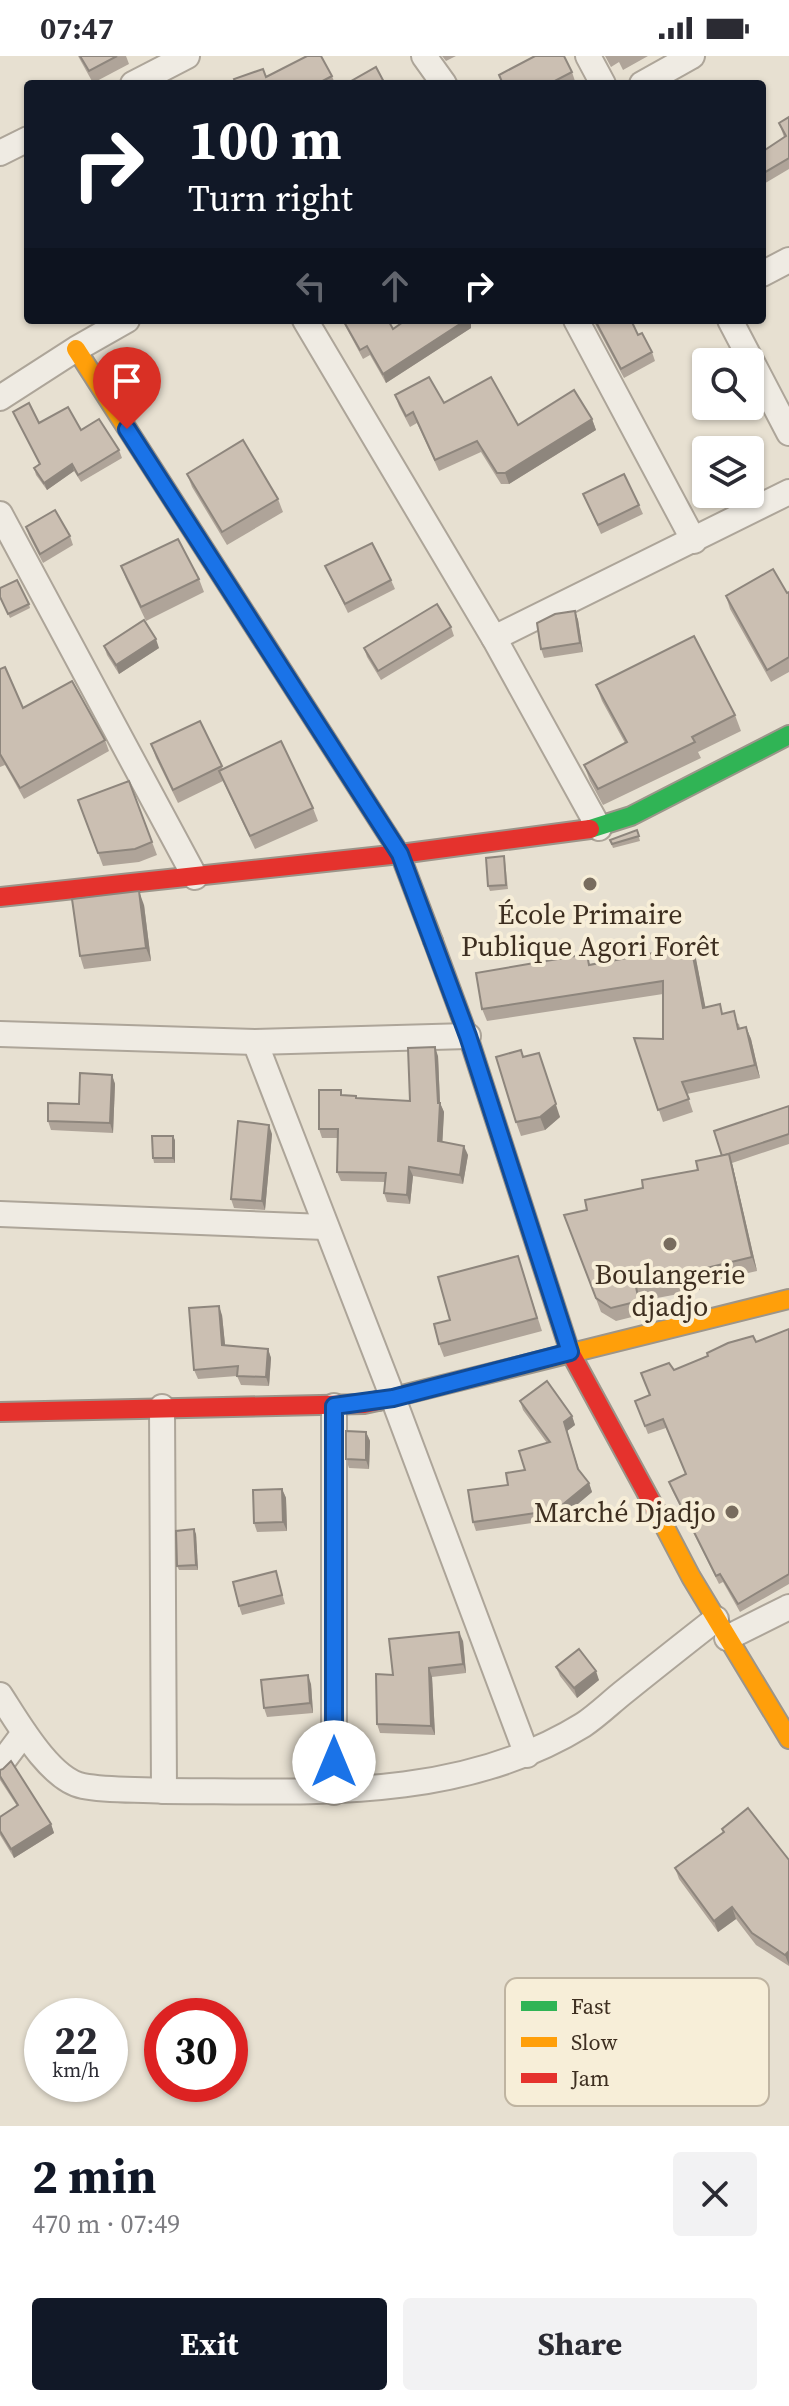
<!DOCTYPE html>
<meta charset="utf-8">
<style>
body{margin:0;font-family:"Source Serif 4",serif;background:#f2f2f3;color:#2b2b33;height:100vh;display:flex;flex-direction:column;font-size:30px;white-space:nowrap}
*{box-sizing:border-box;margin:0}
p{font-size:26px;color:#7c7c81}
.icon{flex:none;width:44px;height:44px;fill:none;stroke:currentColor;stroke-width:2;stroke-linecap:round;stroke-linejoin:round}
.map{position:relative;height:2070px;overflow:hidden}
.sheet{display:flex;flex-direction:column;background:#fff;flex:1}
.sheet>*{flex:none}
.top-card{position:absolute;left:24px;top:24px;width:742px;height:244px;border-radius:8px;box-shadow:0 2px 6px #0004;background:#111827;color:#fff;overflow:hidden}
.tools{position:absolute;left:692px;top:292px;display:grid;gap:16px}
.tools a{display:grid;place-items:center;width:72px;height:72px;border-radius:8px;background:#fff;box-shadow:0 2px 6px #0004;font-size:40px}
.speed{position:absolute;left:24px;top:1942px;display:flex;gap:16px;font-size:40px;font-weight:700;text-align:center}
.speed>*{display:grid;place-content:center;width:104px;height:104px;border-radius:50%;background:#fff;box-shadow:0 2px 6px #0004;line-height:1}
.speed small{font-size:20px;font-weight:400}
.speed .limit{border:12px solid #d22;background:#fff;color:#111}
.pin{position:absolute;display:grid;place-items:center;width:68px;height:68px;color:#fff;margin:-82px -34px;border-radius:50% 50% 50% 0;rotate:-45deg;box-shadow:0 0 8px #0007}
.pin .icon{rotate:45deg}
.me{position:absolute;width:88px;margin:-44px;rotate:0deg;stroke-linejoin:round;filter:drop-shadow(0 0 6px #0008)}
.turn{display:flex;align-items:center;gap:28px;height:168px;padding:0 32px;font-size:36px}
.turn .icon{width:104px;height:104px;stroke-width:2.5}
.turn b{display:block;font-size:56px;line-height:68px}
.lanes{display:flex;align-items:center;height:76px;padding:0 32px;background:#0003;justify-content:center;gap:40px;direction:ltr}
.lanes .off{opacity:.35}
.round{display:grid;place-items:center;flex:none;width:84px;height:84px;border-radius:8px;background:#f2f2f3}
.overview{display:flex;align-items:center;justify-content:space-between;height:136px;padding:0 32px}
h1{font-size:48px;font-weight:700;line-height:60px;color:#111827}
.cta{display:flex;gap:16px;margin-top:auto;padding:16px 32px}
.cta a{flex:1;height:92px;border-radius:8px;background:#111827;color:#fff;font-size:32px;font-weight:700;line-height:92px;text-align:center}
.cta a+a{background:#f2f2f3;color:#2b2b33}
.status{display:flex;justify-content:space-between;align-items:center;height:56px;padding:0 40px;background:#fff;direction:ltr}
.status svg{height:22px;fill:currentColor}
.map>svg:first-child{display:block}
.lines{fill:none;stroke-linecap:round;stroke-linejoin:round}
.street-casing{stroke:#ada599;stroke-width:28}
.fast-casing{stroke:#9c958a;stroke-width:22}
.slow-casing{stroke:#9c958a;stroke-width:22}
.jam-casing{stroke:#9c958a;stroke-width:22}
.street{stroke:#efebe3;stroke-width:24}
.fast{stroke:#30b455;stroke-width:18}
.slow{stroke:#ff9f0a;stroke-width:18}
.jam{stroke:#e5322d;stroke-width:18}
.wall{fill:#afa499}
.shaded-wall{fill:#8e867d}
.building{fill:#cbbfb2;stroke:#8e867d;stroke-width:2}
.route-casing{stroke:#114b97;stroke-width:20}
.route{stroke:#1a73e8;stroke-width:14}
.poi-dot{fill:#786c5e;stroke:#f7eed8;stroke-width:3}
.labels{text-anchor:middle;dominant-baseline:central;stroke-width:8;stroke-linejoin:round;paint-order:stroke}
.poi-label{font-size:28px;fill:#3d2e20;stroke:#f7eed8}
.key{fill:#f7eed8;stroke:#bfb4a1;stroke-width:2}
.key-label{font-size:22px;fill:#3d2e20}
</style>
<div class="status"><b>07:47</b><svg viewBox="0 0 49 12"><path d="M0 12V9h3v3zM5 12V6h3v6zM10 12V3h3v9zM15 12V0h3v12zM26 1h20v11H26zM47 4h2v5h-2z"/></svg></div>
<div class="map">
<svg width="789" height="2070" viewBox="0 0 789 2070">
<rect width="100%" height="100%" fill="#e7e0d1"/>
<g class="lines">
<defs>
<g id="street">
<path d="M424,0L444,28"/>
<path d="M588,0L603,28"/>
<path d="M133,28L187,0"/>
<path d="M642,28L692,0"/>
<path d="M0,97L28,83"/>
<path d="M762,218L789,204"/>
<path d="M305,264L494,582L599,772"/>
<path d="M576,264L694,485"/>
<path d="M730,264L789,377"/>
<path d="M0,342L76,293L127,264"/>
<path d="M0,458L195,821"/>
<path d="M494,582L789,436"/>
<path d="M0,978L255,986L468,980"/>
<path d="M255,986L393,1342L527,1699"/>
<path d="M0,1158L325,1171"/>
<path d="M334,1350V1736"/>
<path d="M727,1582L789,1551"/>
<path d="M0,1639C17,1665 50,1724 83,1730C109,1735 137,1733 164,1735L162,1351"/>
<path d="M0,1709L24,1677"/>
<path d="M164,1735C306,1735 457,1747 583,1669C598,1659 611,1646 625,1635C655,1611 685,1587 716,1563"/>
</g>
<path id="fast" d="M590,773L631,760L789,679"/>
<g id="slow">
<path d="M76,293L400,798L433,885"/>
<path d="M378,1345L789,1243"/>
<path d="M658,1458L691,1521L789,1683"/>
</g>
<g id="jam">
<path d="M0,841L400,798L590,773"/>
<path d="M433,885L468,980L570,1296L658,1458"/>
<path d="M0,1356L364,1348L378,1345"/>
</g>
</defs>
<use href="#street" class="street-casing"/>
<use href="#fast" class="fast-casing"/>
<use href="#slow" class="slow-casing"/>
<use href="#jam" class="jam-casing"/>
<use href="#street" class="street"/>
<use href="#fast" class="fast"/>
<use href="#slow" class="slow"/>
<use href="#jam" class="jam"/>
</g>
<g class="wall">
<path d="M78,0H126L129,8L93,27Z"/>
<path d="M442,0H456L446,5Z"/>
<path d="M605,0H648L623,14L619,6L611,11Z"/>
<path d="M572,16L575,25L570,28H502L499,19Z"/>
<path d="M332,20L335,28H236L266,21Z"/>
<path d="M789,61V113L762,129V96L784,81L779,67Z"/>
<path d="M342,264H388L393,273L471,272L386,327L370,299L363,303Z"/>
<path d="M593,264H631L638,279L652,296L655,305L624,322Z"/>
<path d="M395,339L444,347L518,369L592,363L596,374L509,428H501L481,396L439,415L417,367L410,371L399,350Z"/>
<path d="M13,356L39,367L81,374L119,394L122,402L81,426L74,415L47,434L36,419L34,412L40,408Z"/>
<path d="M187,418L278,443L283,456L227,489L192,431Z"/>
<path d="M583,438L639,449L643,458L601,478Z"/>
<path d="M26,471L70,480L73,489L43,507L29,480Z"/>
<path d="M121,510L199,523L204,536L146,565L126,523Z"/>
<path d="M325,510L391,524L395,533L348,557Z"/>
<path d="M789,536V616L771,626L730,553L726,540L787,537Z"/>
<path d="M0,542L29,548L30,552L10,562Z"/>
<path d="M575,555L578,564L583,596L544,602L541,593Z"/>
<path d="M451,571L454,580L381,624L367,601L364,592Z"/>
<path d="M104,590L159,592L119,618L107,599Z"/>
<path d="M0,613L23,652L105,684L109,695L24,743L5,709L0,711Z"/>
<path d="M596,629L735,659L741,675L698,696L701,702L603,749L590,725L584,709L625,687L602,645Z"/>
<path d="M200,665L223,713L313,752L318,765L255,793L223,725L178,747L156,702L151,688Z"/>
<path d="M129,725L157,799L139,806L103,810L78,744Z"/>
<path d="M637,774L640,785L613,792L610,784Z"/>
<path d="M505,805L508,833L490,835L488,830Z"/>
<path d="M144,849L151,905L84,913L80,900Z"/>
<path d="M691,890L696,903L705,951L723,958L739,968L740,972L746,971L751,983L760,1022L687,1038L693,1056L663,1066L634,982L663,983V938L487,965L482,953L591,908Z"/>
<path d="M438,1000L440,1047L444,1056L442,1086L468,1099L463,1128L413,1120L410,1148L387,1146L384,1137L385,1126L341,1125L337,1116L338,1082H322L319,1073L343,1039L356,1040L357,1042L410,1045Z"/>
<path d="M524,1001L560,1061L545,1074L521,1080L516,1066Z"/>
<path d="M112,1019L115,1028L113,1077L51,1074L48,1065L79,1048Z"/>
<path d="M789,1050V1088L732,1107L757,1215L699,1228L700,1234L641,1245L644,1258L616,1265L601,1256L564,1159L587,1154L643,1132L698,1114L722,1100Z"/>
<path d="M272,1078L265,1154L234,1152L231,1143Z"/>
<path d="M175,1084V1107H154L153,1102Z"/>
<path d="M522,1213L542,1275L444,1301L439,1288L450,1264Z"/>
<path d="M222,1259L225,1289L268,1293L271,1302L269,1330L241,1329L237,1320L198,1323L194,1314Z"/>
<path d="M789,1273V1528L740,1556L723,1526L719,1528L672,1434L669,1426L686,1419L666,1372L648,1378L635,1345L650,1339L674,1314L756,1286Z"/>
<path d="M520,1345L572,1360L575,1369L567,1375L579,1414L589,1427L592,1436L560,1463L476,1475L473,1466L508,1429L525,1414L547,1387L523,1354Z"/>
<path d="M366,1376L370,1385L369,1413L349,1412L346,1403Z"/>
<path d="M282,1433L286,1442L287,1475L257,1476L254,1467Z"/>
<path d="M196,1478L198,1514H179L177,1510Z"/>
<path d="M276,1515L285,1548L242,1559L239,1550Z"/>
<path d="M463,1585L466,1617L432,1621L435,1679L380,1677L377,1668L393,1619Z"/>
<path d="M556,1611L599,1624L577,1642L560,1620Z"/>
<path d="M311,1628L313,1657L267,1661L264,1652Z"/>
<path d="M0,1714L51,1768L54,1777L14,1802L0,1779V1761L17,1750L0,1724Z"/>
<path d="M722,1773L789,1804V1910L756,1889L736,1863L718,1876L679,1823L675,1812L723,1777Z"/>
</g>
<g class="shaded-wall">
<path d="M466,264H471V272L386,327L383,318Z"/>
<path d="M592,363L596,374L509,428L505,417Z"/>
<path d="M72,408L74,415L47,434L44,427Z"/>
<path d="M575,555L578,564L583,596L580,587Z"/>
<path d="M156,583L159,592L119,618L116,609Z"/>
<path d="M139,835L144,849L151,905L146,892Z"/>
<path d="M691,890L696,903L708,964L703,952Z"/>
<path d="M746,971L751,983L760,1022L755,1009Z"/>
<path d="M435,991L438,1000L440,1047L444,1056L442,1094L438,1085Z"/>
<path d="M539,997L560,1061L545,1074L540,1061Z"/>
<path d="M112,1019L115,1028L113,1077L110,1067Z"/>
<path d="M269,1069L272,1078L265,1154L262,1145Z"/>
<path d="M173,1080L175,1084V1107L173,1102Z"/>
<path d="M464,1090L468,1099L463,1128L460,1119Z"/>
<path d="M729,1098L733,1111L757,1215L752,1201Z"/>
<path d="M409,1111L413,1120L410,1148L407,1139Z"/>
<path d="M219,1250L222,1259L226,1298L222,1289Z"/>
<path d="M268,1293L271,1302L269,1330L266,1321Z"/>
<path d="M572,1360L575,1369L567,1375L581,1422L564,1366Z"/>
<path d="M366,1376L370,1385L369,1413L366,1404Z"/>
<path d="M589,1427L592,1436L560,1463L556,1454Z"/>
<path d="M282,1433L286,1442L287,1475L283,1466Z"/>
<path d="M194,1473L196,1478L198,1514L196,1509Z"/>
<path d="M459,1576L463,1585L466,1617L463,1608Z"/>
<path d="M429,1612L432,1621L435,1679L431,1670Z"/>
<path d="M596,1615L599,1624L577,1642L574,1632Z"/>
<path d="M308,1619L311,1628L313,1657L310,1647Z"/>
<path d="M51,1768L54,1777L14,1802L11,1793Z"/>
<path d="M732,1851L736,1863L718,1876L714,1865Z"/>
<path d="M789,1895V1909L785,1899Z"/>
</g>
<g class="building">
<path d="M80,0H117L89,15Z"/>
<path d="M307,0H321L332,20L317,28H236L234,23L263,13L266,21Z"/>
<path d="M535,0H564L572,16L549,28H503L499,19Z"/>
<path d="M376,11L385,28H346Z"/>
<path d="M789,61V102L762,118V96L786,80L779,67Z"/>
<path d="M343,264H388L393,273L406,264H466L383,318L367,290L360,294Z"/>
<path d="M595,264H631L638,279L642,277L652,296L621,313Z"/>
<path d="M429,321L444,347L491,321L518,369L574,334L592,363L505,417H497L477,385L435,404L413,356L406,360L395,339Z"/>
<path d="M29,347L39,367L68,351L81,374L99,363L119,394L78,419L72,408L44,427L34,412L40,408L13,356Z"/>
<path d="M243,384L278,443L222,476L187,418Z"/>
<path d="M624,418L639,449L598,469L583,438Z"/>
<path d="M55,454L70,480L40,498L26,471Z"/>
<path d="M178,483L199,523L141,551L121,510Z"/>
<path d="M372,487L391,524L345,548L325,510Z"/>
<path d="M773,513L787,537L789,536V601L767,614L726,540Z"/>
<path d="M17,524L29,548L8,558L0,541V532Z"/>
<path d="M437,548L451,571L378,615L364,592Z"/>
<path d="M575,555L580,587L541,593L537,567L555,558Z"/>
<path d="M144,564L156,583L116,609L104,590Z"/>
<path d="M694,580L735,659L692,681L695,686L598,733L584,709L627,686L596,629Z"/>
<path d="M5,611L23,652L72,625L105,684L20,732L0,698V613Z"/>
<path d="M200,665L222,710L173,734L151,688Z"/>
<path d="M281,685L313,752L250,780L219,715Z"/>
<path d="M129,725L152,786L135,793L98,797L78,744Z"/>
<path d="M637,774L639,780L612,788L610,784Z"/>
<path d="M504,800L506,829L488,830L486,802Z"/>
<path d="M139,835L146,892L80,900L72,843Z"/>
<path d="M691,890L703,952L720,948L722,958L734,955L738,973L746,971L755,1009L682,1026L689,1043L658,1054L634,982L663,983V925L482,953L476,917L587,898L589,909Z"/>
<path d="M435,991L438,1047H440L438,1085L464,1090L460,1119L409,1111L407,1139L384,1137L386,1117L337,1116L338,1073H319V1034H341V1039L356,1040V1042L410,1045L408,992Z"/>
<path d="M521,994L523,1001L539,997L556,1048L540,1061L516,1066L496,1001Z"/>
<path d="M80,1017L112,1019L110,1067L48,1065V1047L79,1048Z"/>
<path d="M789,1050V1078L722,1100L714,1075Z"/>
<path d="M238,1065L269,1069L262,1145L231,1143Z"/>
<path d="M152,1080H173V1102H153Z"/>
<path d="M729,1098L752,1201L694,1215L695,1221L636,1231L639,1245L611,1252L596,1242L564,1159L587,1154L585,1144L643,1132L642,1124L698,1114L696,1105Z"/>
<path d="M518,1200L537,1262L439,1288L434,1268L450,1264L438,1221Z"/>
<path d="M219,1250L222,1289L268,1293L266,1321L237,1320L238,1310L194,1314L189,1252Z"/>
<path d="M789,1273V1518L738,1548L720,1518L716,1520L669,1426L686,1418L663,1363L645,1370L635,1345L650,1339L641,1317L669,1307L674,1314L708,1300L707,1297L728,1287L753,1280L756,1286Z"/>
<path d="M547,1325L572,1360L564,1366L578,1413L589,1427L556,1454L473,1466L468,1434L508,1429L506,1417L525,1414L519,1395L550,1386L520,1345Z"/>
<path d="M346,1375L366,1376V1404L346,1403Z"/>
<path d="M282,1433L283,1466L254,1467L253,1434Z"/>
<path d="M194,1473L196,1509L177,1510L176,1475Z"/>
<path d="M276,1515L282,1539L239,1550L233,1526Z"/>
<path d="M459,1576L463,1608L429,1612L431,1670L377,1668L376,1618L393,1619L389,1583Z"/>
<path d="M579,1593L596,1615L574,1632L556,1611Z"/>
<path d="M308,1619L310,1647L264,1652L261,1624Z"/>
<path d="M11,1705L51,1768L11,1793L0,1775V1761L18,1749L0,1720V1714L3,1713Z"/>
<path d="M748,1752L789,1804V1895L785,1899L752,1877L732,1851L714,1865L675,1812L724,1776L722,1773Z"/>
</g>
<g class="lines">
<defs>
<path id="route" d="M127,373L400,798L468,980L570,1296L393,1342L334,1350V1706"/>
</defs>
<use href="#route" class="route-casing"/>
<use href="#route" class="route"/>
</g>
<g class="poi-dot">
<circle cx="590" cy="828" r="8"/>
<circle cx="670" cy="1188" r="8"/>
<circle cx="732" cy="1456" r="8"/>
</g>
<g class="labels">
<g class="poi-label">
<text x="590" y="858">École Primaire<tspan x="590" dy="32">Publique Agori Forêt</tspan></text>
<text x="670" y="1218">Boulangerie<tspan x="670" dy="32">djadjo</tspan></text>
<text x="716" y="1456" text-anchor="end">Marché Djadjo</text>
</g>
</g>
<rect x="505" y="1922" width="264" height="128" rx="12" class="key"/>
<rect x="521" y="1945" width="36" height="10" fill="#30b455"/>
<rect x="521" y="1981" width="36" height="10" fill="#ff9f0a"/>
<rect x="521" y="2017" width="36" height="10" fill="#e5322d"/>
<g class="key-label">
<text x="571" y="1958">Fast</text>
<text x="571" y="1994">Slow</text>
<text x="571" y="2030">Jam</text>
</g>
</svg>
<div class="tools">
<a><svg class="icon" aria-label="search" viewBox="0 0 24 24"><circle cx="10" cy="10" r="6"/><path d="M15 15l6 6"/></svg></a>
<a><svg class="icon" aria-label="layers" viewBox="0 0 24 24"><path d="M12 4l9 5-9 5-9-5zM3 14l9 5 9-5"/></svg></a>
</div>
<div class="speed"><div>22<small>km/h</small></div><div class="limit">30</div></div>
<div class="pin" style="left:127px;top:373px;background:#d93025"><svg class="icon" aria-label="arrive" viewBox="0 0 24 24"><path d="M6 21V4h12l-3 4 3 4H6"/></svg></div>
<svg class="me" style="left:334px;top:1706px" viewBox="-20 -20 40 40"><circle r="19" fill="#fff"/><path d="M0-13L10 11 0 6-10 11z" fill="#1a73e8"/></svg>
<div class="top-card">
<div class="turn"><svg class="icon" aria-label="right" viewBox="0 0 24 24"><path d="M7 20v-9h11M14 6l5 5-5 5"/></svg><div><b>100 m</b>Turn right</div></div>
<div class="lanes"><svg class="icon off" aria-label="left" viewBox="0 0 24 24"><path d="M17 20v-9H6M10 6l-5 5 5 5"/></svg><svg class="icon off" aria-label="ahead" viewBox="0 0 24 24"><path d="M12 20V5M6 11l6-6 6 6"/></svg><svg class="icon" aria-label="right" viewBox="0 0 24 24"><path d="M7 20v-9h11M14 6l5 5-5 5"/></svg></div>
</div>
</div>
<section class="sheet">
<div class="overview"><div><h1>2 min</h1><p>470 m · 07:49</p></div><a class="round"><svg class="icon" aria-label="close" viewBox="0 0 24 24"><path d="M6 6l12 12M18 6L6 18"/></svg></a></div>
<div class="cta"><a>Exit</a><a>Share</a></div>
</section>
